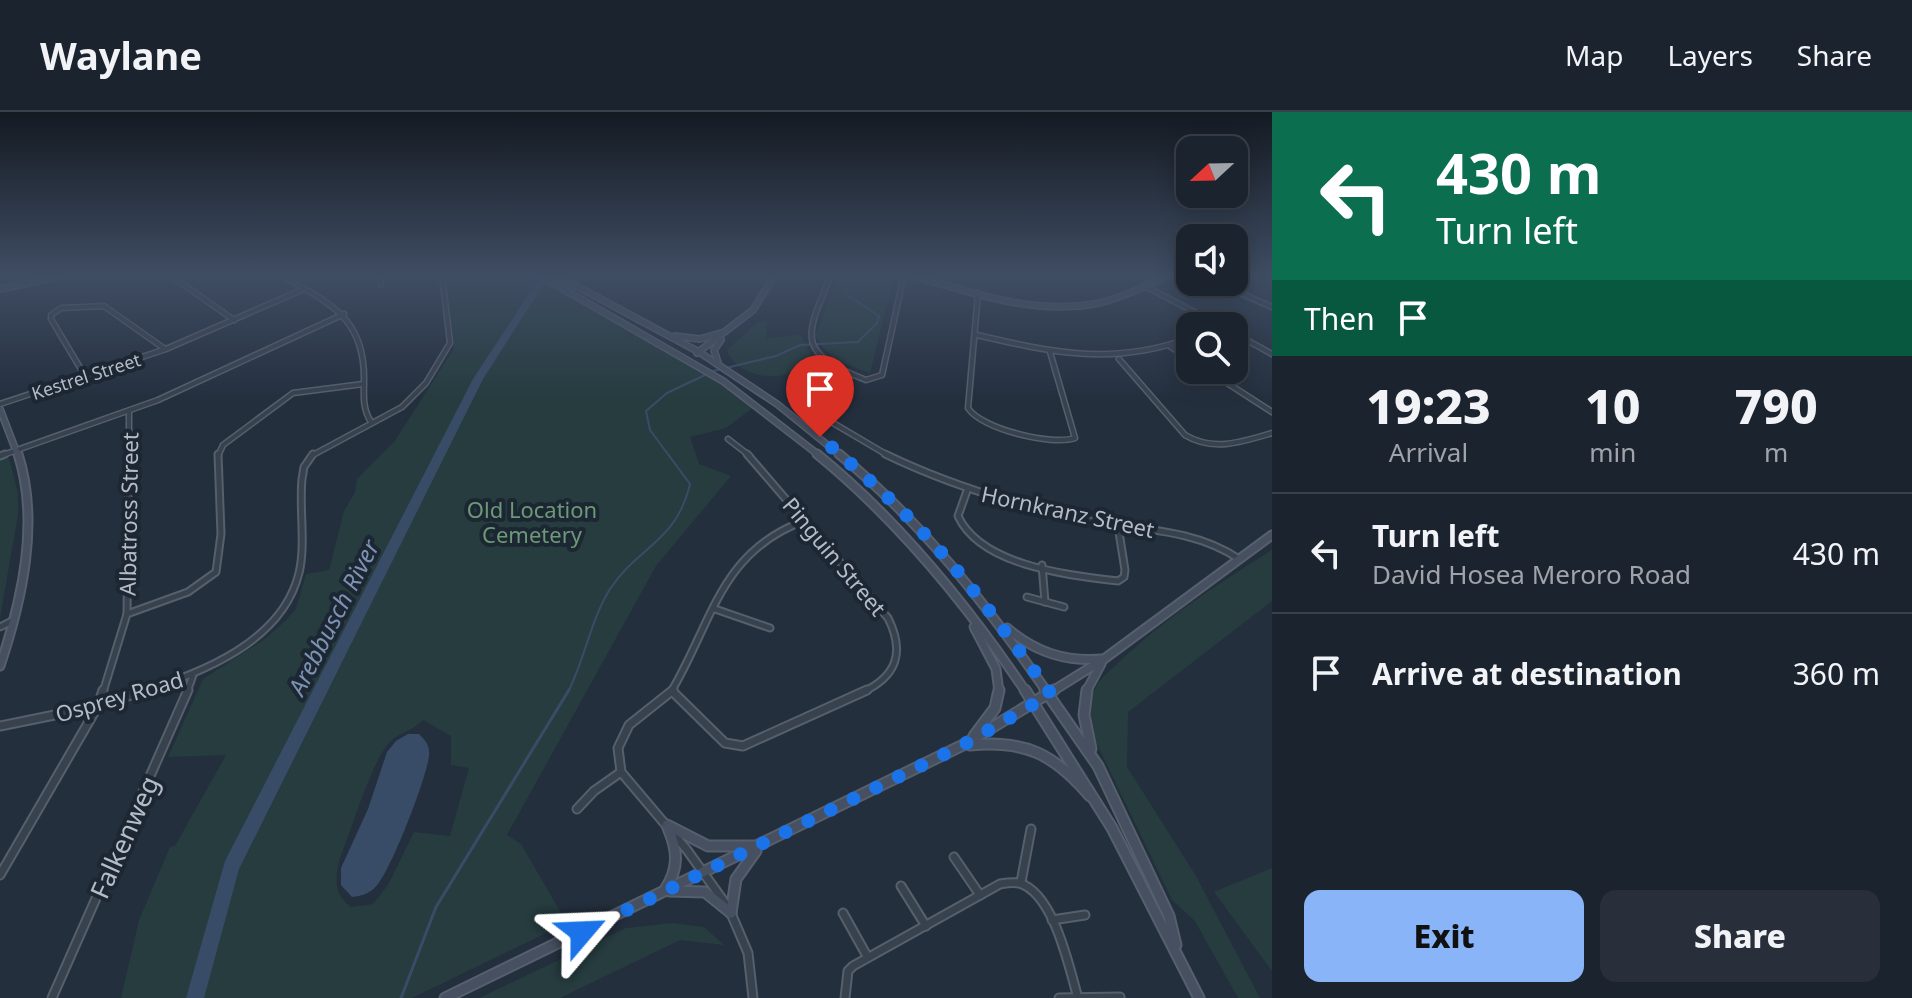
<!DOCTYPE html>
<style>
body{margin:0;font-family:"Noto Sans",sans-serif;background:#282f3a;color:#f1f3f6;height:100vh;display:flex;flex-direction:column;font-size:30px;white-space:nowrap}
*{box-sizing:border-box;margin:0}
p{font-size:26px;color:#a0a4aa}
.icon{flex:none;width:44px;height:44px;fill:none;stroke:currentColor;stroke-width:2;stroke-linecap:round;stroke-linejoin:round}
.map{position:relative;flex:1;overflow:hidden}
.side{display:flex;flex-direction:column;background:#1b232e;width:640px}
.side>*{flex:none}
.guide{background:#0b6e4f;color:#fff;overflow:hidden}
.needle{width:52px;rotate:248deg}
.controls{position:absolute;left:1176px;top:24px;display:grid;gap:16px}
.controls a{display:grid;place-items:center;width:72px;height:72px;border-radius:16px;background:#1b232e;box-shadow:0 4px 20px #0003,0 0 0 2px #39404a;font-size:40px}
.pin{position:absolute;display:grid;place-items:center;width:68px;height:68px;color:#fff;margin:-82px -34px;border-radius:50% 50% 50% 0;rotate:-45deg;box-shadow:0 0 8px #0007}
.pin .icon{rotate:45deg}
.me{position:absolute;width:88px;margin:-44px;rotate:64deg;stroke-linejoin:round;filter:drop-shadow(0 0 6px #0008)}
.turn{display:flex;align-items:center;gap:28px;height:168px;padding:0 32px;font-size:36px}
.turn .icon{width:104px;height:104px;stroke-width:2.5}
.turn b{display:block;font-size:56px;line-height:68px}
.then{display:flex;align-items:center;height:76px;padding:0 32px;background:#0003;gap:16px;font-size:30px}
.eta{display:flex;justify-content:space-evenly;align-items:center;height:136px;text-align:center}
.eta b{font-size:48px;font-weight:800;line-height:56px}
.primary-button{display:flex;gap:16px;margin-top:auto;padding:16px 32px}
.primary-button a{flex:1;height:92px;border-radius:16px;background:#8ab4f8;color:#111;font-size:32px;font-weight:800;line-height:92px;text-align:center}
.primary-button a+a{background:#282f3a;color:#f1f3f6}
ul{padding:0;list-style:none}
li{display:flex;align-items:center;gap:24px;height:120px;padding:0 32px;border-top:2px solid #39404a}
li div{flex:1}
li b{display:block;font-size:30px}
li em{font-style:normal}
header{display:flex;align-items:center;gap:48px;box-sizing:border-box;height:112px;padding:0 40px;background:#1b232e;border-bottom:2px solid #39404a}
header strong{font-size:38px}
nav{display:flex;gap:44px;margin-inline-start:auto;font-size:28px}
main{display:flex;flex:1;min-height:0}
.map>svg:first-child{display:block}
.green{fill:#263c3f;fill-rule:evenodd}
.water{fill:#394c67}
.lines{fill:none;stroke-linecap:round;stroke-linejoin:round}
.stream-far1{stroke:#394c67;stroke-width:2}
.stream{stroke:#394c67;stroke-width:3}
.river{fill:#394c67;fill-rule:evenodd}
.street-far2-casing{stroke:#565f6c;stroke-width:7}
.street-far1-casing{stroke:#565f6c;stroke-width:9}
.street-casing{stroke:#565f6c;stroke-width:11}
.secondary-far2-casing{stroke:#565f6c;stroke-width:8}
.secondary-far1-casing{stroke:#565f6c;stroke-width:11}
.secondary-casing{stroke:#565f6c;stroke-width:13}
.street-far2{stroke:#38414e;stroke-width:4}
.street-far1{stroke:#38414e;stroke-width:5}
.street{stroke:#38414e;stroke-width:7}
.secondary-far2{stroke:#465061;stroke-width:5}
.secondary-far1{stroke:#465061;stroke-width:7}
.secondary{stroke:#465061;stroke-width:9}
.route{stroke:#1a73e8;stroke-width:14;stroke-dasharray:0 25.2}
.labels{text-anchor:middle;dominant-baseline:central;stroke-width:8;stroke-linejoin:round;paint-order:stroke}
.far-street-label{font-size:18px;fill:#b4bcc9;stroke:#1d2633}
.park-label{font-size:22px;fill:#6b9a76;stroke:#1d2633}
.street-label{font-size:22px;fill:#b4bcc9;stroke:#1d2633}
.water-label{font-size:24px;font-style:italic;fill:#7c92b1;stroke:#1d2633}
.near-street-label{font-size:26px;fill:#b4bcc9;stroke:#1d2633}
</style>
<header>
<strong>Waylane</strong>
<nav><a>Map</a><a>Layers</a><a>Share</a></nav>
</header>
<main>
<div class="map">
<svg width="1272" height="886" viewBox="0 0 1272 886">
<rect width="100%" height="100%" fill="#242f3e"/>
<g class="green">
<path d="M445,163H531L631,221V226L635,217L689,246L757,293L726,316L690,325L699,352L731,364L656,454L507,723L521,732L567,811L412,886H121L139,808L170,735L175,734L226,643L168,645L203,567L265,527L285,509L296,497L306,462L329,458L344,399L355,380L357,367L394,330L454,237ZM423,608L451,624V653L469,656L450,724L414,720L388,773L373,792L351,795C334,782 335,769 339,749C350,723 373,643 392,628C403,619 411,620 423,608Z"/>
<path d="M840,163H894L870,261C845,252 828,248 815,223Z"/>
<path d="M767,209L766,226L801,223L813,248C804,252 793,260 783,263C763,268 734,259 727,238L758,210Z"/>
<path d="M9,346L18,381V403L0,506V347Z"/>
<path d="M1272,438V489L1128,600L1127,655L1196,764L1260,886H1238L1195,809L1172,788L1094,626C1089,608 1087,591 1097,573C1102,565 1111,558 1118,551C1163,508 1219,471 1272,438Z"/>
<path d="M1272,756V859L1214,780Z"/>
<path d="M672,811L704,815L724,833L680,828L560,886H479L626,816Z"/>
</g>
<path class="water" d="M408,622H419C426,629 430,634 429,644C426,667 393,753 378,772C371,781 363,784 352,785L341,773V756L368,697L387,640L396,629Z"/>
<g class="lines">
<g class="stream-far1">
<path d="M713,259L776,244L800,233L858,230L877,211L879,204L846,182L844,173L851,163"/>
<path d="M568,580C585,547 590,509 610,477C639,433 676,431 690,372L650,318L646,299L667,281L707,262"/>
</g>
<path class="stream" d="M401,886L436,795L569,578"/>
<path class="river" d="M544,163H553L543,173L483,267L239,757L204,886H186L225,749L473,267L536,171Z"/>
<defs>
<g id="street-far2">
<path d="M170,163L234,208"/>
<path d="M280,163C328,190 365,205 364,268C364,283 362,296 371,310"/>
<path d="M379,163L381,173"/>
<path d="M831,163C805,226 795,240 866,268L882,263L904,163"/>
<path d="M1215,170L1272,195"/>
<path d="M1145,174L1221,214"/>
<path d="M978,181L968,296C981,317 1052,334 1075,326L1050,240"/>
<path d="M1234,221L1272,242"/>
<path d="M977,223C1054,241 1113,254 1190,226"/>
<path d="M1171,235L1190,247"/>
<path d="M1119,247L1185,323C1213,340 1242,330 1272,321"/>
<path d="M1207,258L1272,300"/>
<path d="M85,264L51,207V203L61,196L104,194L165,237"/>
<path d="M800,282L828,308L889,344"/>
<path d="M0,292L166,237L304,177"/>
<path d="M728,327L750,344"/>
<path d="M0,344L158,288L344,202"/>
<path d="M129,344V299"/>
<path d="M218,344L223,333L293,281L363,272"/>
<path d="M311,344L402,295L426,271L450,231L442,163"/>
</g>
<g id="street-far1">
<path d="M747,342L888,506C905,540 897,564 863,580"/>
<path d="M885,342C947,372 1012,392 1079,407C1133,418 1192,415 1239,447"/>
<path d="M0,344L5,342"/>
<path d="M968,376L958,404C981,454 1068,463 1118,469L1124,465L1125,458L1118,414"/>
<path d="M1042,453L1045,490"/>
<path d="M1027,485L1064,495"/>
<path d="M715,497L770,516"/>
<path d="M127,502L188,480L216,460L221,422L218,342"/>
<path d="M0,515L12,509"/>
<path d="M103,580L127,502L129,342"/>
<path d="M143,580C204,559 282,530 299,461C306,432 299,397 302,367L304,355L313,342"/>
<path d="M187,580L193,563"/>
<path d="M671,580C713,509 720,439 806,408"/>
</g>
<g id="street">
<path d="M673,578L629,613L618,636L621,660L687,738L725,791"/>
<path d="M672,579L725,631L743,634L867,578"/>
<path d="M0,614L79,598L149,578"/>
<path d="M577,697L594,679L621,660"/>
<path d="M954,745L980,783"/>
<path d="M0,763L98,594L103,578"/>
<path d="M1021,770L1031,717"/>
<path d="M901,774L926,814"/>
<path d="M730,799L748,841L753,886"/>
<path d="M843,801L867,844"/>
<path d="M1052,808L1085,803"/>
<path d="M52,886L188,578"/>
<path d="M845,886L848,859L853,854L1000,772C1006,771 1013,770 1019,771C1054,781 1069,855 1078,886"/>
<path d="M1059,886L1120,885"/>
</g>
<g id="secondary-far2">
<path d="M539,163L723,269L820,344"/>
<path d="M556,163L699,240L777,292L841,344"/>
<path d="M911,163C970,180 1032,203 1094,192C1120,187 1145,174 1169,163"/>
<path d="M0,177L66,163"/>
<path d="M675,224L700,227L721,221"/>
<path d="M697,241L753,198L775,163"/>
<path d="M718,251L714,238L721,228"/>
<path d="M0,297L18,344"/>
</g>
<g id="secondary-far1">
<path d="M817,342C898,408 968,494 1026,580"/>
<path d="M839,342C922,410 986,492 1047,580"/>
<path d="M974,515L996,557L999,580"/>
<path d="M1007,516C1035,540 1065,550 1102,547"/>
<path d="M0,554C22,488 40,410 18,342"/>
<path d="M1051,580L1104,547L1272,423"/>
<path d="M1086,580L1101,552"/>
</g>
<g id="secondary">
<path d="M1025,578L1112,716L1199,886"/>
<path d="M1045,578L1098,654L1169,804L1176,833"/>
<path d="M1087,578L1084,603L1091,637"/>
<path d="M974,624L995,596L999,578"/>
<path d="M970,633C1026,628 1054,642 1090,684"/>
<path d="M667,713L708,734H754"/>
<path d="M665,778C679,756 678,739 668,716"/>
<path d="M669,779L705,780L731,801"/>
<path d="M731,801L736,767L756,739"/>
<path d="M445,886L963,633L1054,578"/>
</g>
</defs>
<use href="#street-far2" class="street-far2-casing"/>
<use href="#street-far1" class="street-far1-casing"/>
<use href="#street" class="street-casing"/>
<use href="#secondary-far2" class="secondary-far2-casing"/>
<use href="#secondary-far1" class="secondary-far1-casing"/>
<use href="#secondary" class="secondary-casing"/>
<use href="#street-far2" class="street-far2"/>
<use href="#street-far1" class="street-far1"/>
<use href="#street" class="street"/>
<use href="#secondary-far2" class="secondary-far2"/>
<use href="#secondary-far1" class="secondary-far1"/>
<use href="#secondary" class="secondary"/>
</g>
<linearGradient id="sky" x2="0" y2="1"><stop stop-color="#141a22"/><stop offset="0.57" stop-color="#3f4d63"/><stop offset="1" stop-color="#3f4d63" stop-opacity="0"/></linearGradient>
<rect width="1272" height="287" fill="url(#sky)"/>
<g class="lines">
<path class="route" d="M582,820L963,633L1051,582C1012,529 974,475 928,426C895,390 857,357 820,325"/>
</g>
<g class="labels">
<g class="far-street-label">
<text transform="translate(86 264) rotate(-18)">Kestrel Street</text>
</g>
<g class="park-label">
<text x="532" y="397">Old Location<tspan x="532" dy="25">Cemetery</tspan></text>
</g>
<g class="street-label">
<text transform="translate(1068 399) rotate(12)">Hornkranz Street</text>
<text transform="translate(128 402) rotate(-89)">Albatross Street</text>
<text transform="translate(835 444) rotate(50)">Pinguin Street</text>
<text transform="translate(119 584) rotate(-16)">Osprey Road</text>
</g>
<g class="water-label">
<text transform="translate(333 505) rotate(-63)">Arebbusch River</text>
</g>
<g class="near-street-label">
<text transform="translate(124 725) rotate(-66)">Falkenweg</text>
</g>
</g>
</svg>
<div class="controls">
<a><svg class="needle" viewBox="-14 -14 28 28"><path d="M0-13l5 13h-10z" fill="#e53935"/><path d="M0 13l5-13h-10z" fill="#a0a4aa"/></svg></a>
<a><svg class="icon" aria-label="sound" viewBox="0 0 24 24"><path d="M4 9h4l5-4v14l-5-4H4zM17 9q2 3 0 6"/></svg></a>
<a><svg class="icon" aria-label="search" viewBox="0 0 24 24"><circle cx="10" cy="10" r="6"/><path d="M15 15l6 6"/></svg></a>
</div>
<div class="pin" style="left:820px;top:325px;background:#d93025"><svg class="icon" aria-label="arrive" viewBox="0 0 24 24"><path d="M6 21V4h12l-3 4 3 4H6"/></svg></div>
<svg class="me" style="left:582px;top:820px" viewBox="-20 -20 40 40"><path d="M0-17L14 15 0 8-14 15z" fill="#1a73e8" stroke="#fff" stroke-width="4"/></svg>
</div>
<section class="side">
<div class="guide">
<div class="turn"><svg class="icon" aria-label="left" viewBox="0 0 24 24"><path d="M17 20v-9H6M10 6l-5 5 5 5"/></svg><div><b>430 m</b>Turn left</div></div>
<div class="then">Then<svg class="icon" aria-label="arrive" viewBox="0 0 24 24"><path d="M6 21V4h12l-3 4 3 4H6"/></svg></div>
</div>
<div class="eta">
<div><b>19:23</b><p>Arrival</p></div>
<div><b>10</b><p>min</p></div>
<div><b>790</b><p>m</p></div>
</div>
<ul>
<li><svg class="icon" aria-label="left" viewBox="0 0 24 24"><path d="M17 20v-9H6M10 6l-5 5 5 5"/></svg><div><b>Turn left</b><p>David Hosea Meroro Road</p></div><em>430 m</em></li>
<li><svg class="icon" aria-label="arrive" viewBox="0 0 24 24"><path d="M6 21V4h12l-3 4 3 4H6"/></svg><div><b>Arrive at destination</b></div><em>360 m</em></li>
</ul>
<div class="primary-button"><a>Exit</a><a>Share</a></div>
</section>
</main>
